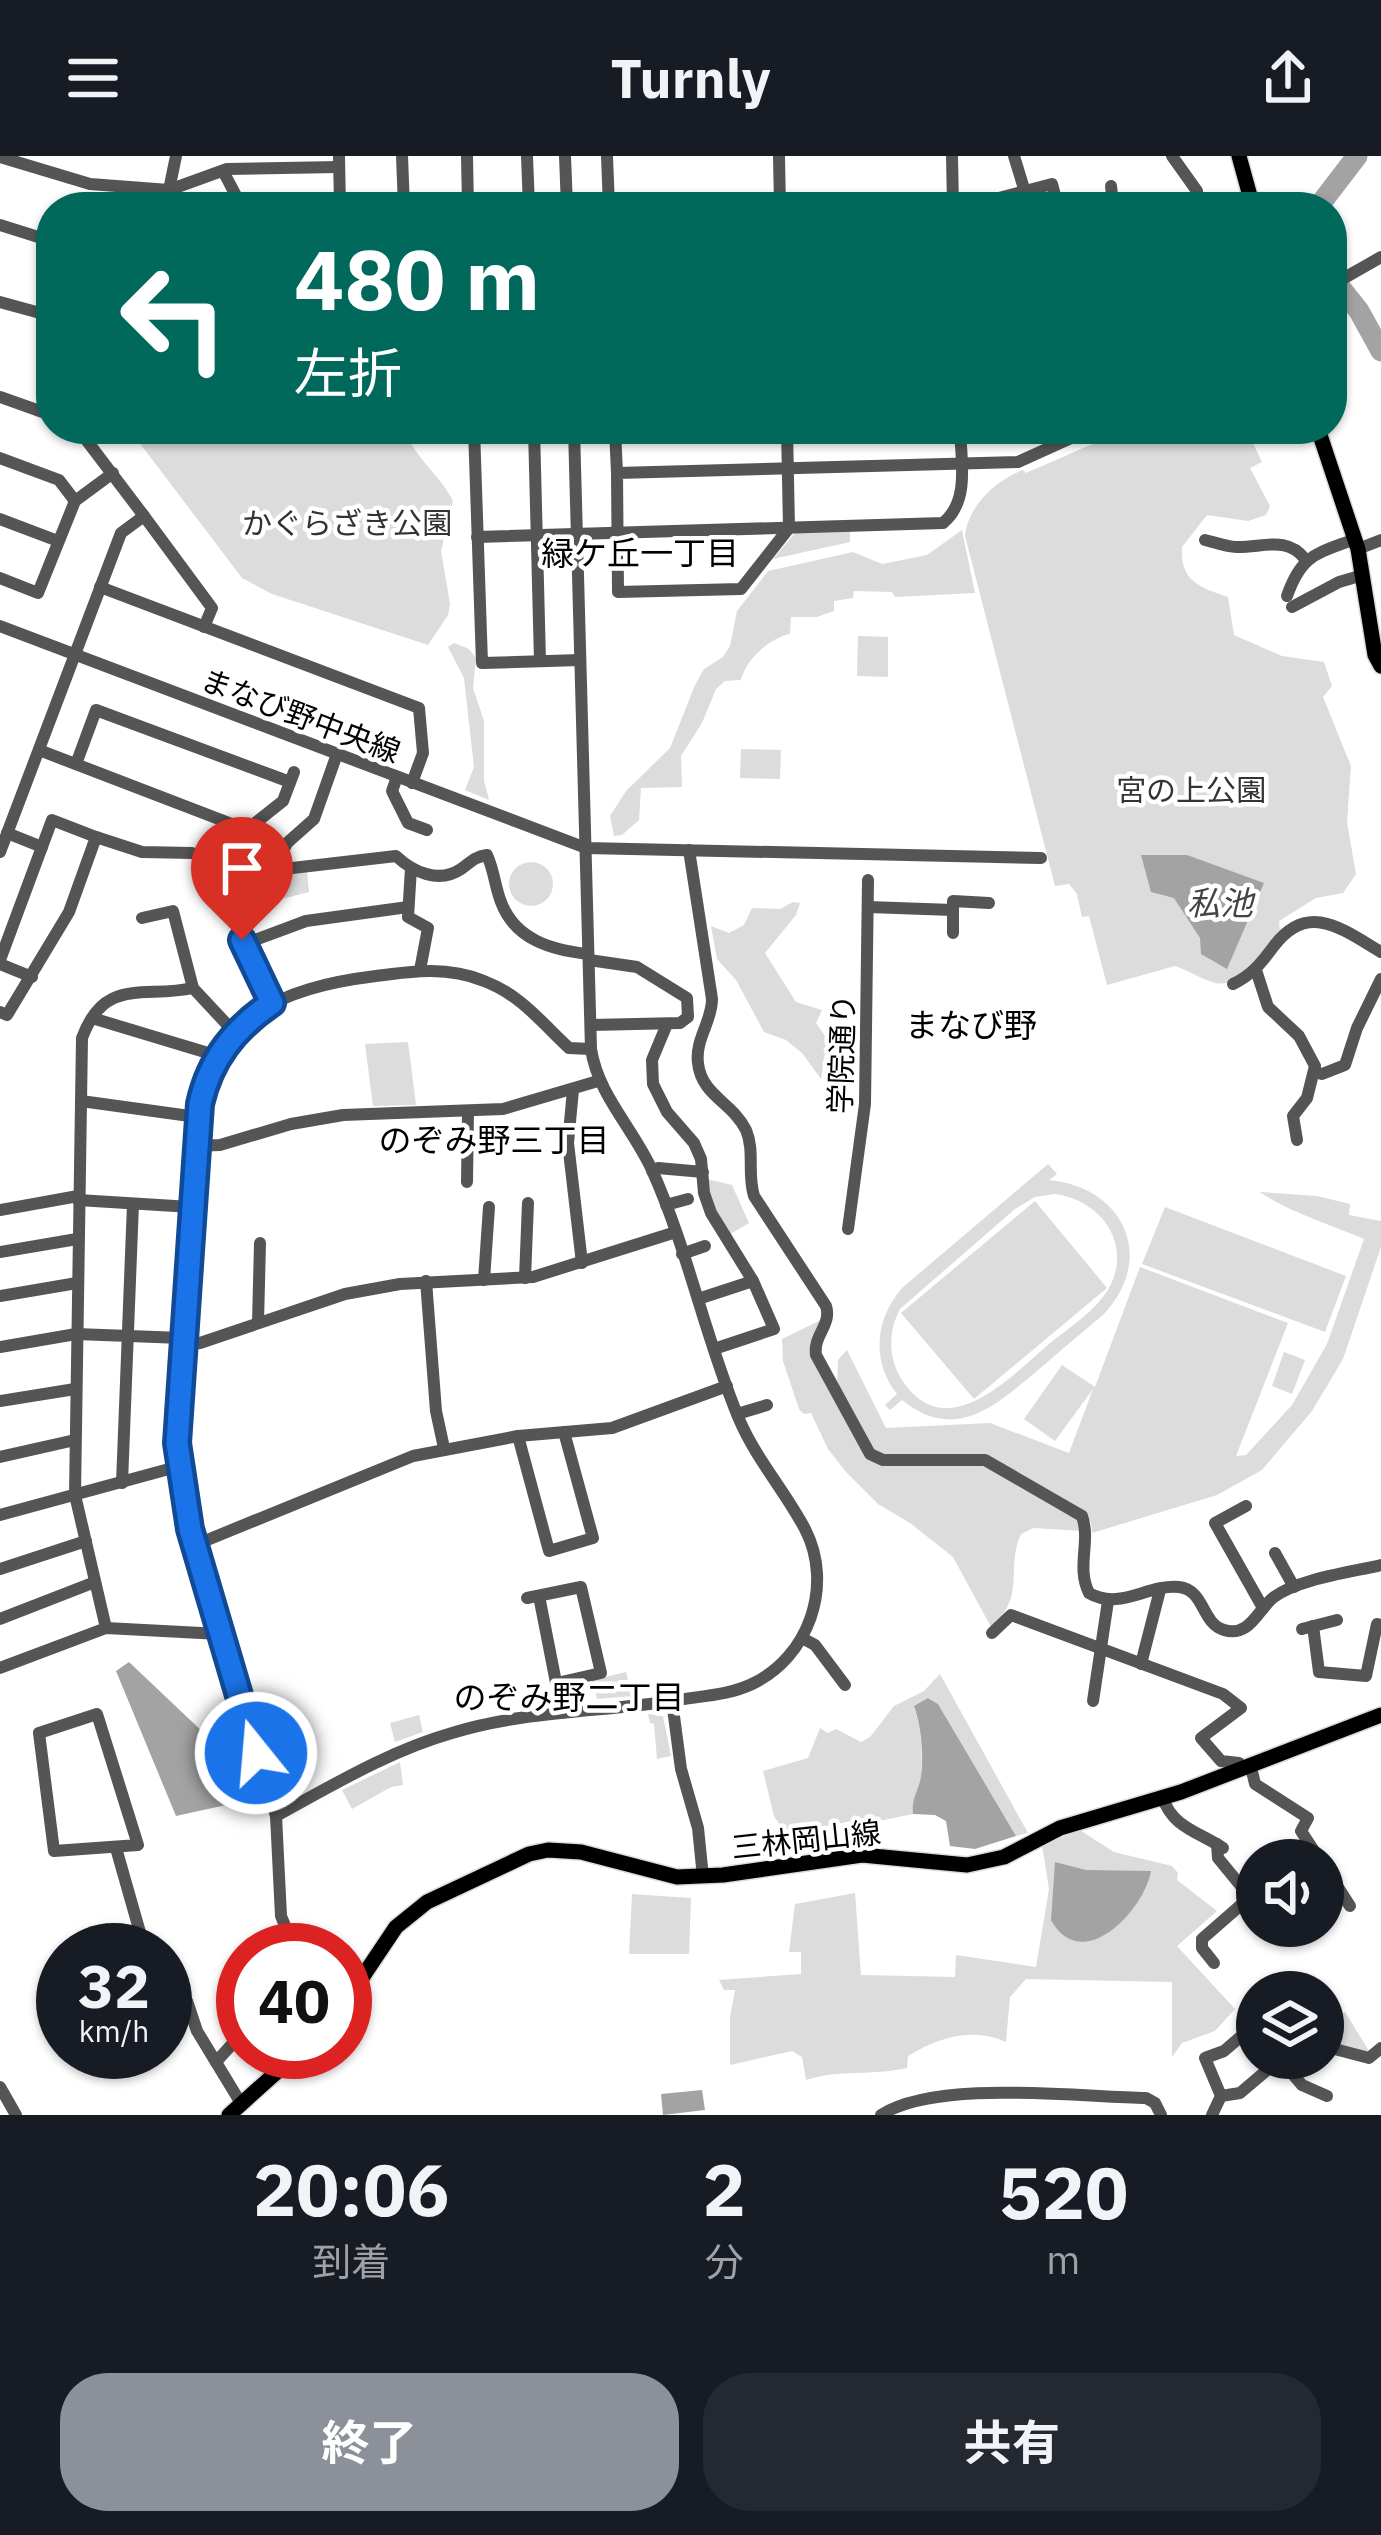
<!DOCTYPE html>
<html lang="ja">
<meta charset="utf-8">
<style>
body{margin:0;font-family:"IBM Plex Sans","Noto Sans JP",sans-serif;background:#242831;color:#f1f3f6;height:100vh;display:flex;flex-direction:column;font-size:45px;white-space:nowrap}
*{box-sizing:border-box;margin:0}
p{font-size:39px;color:#9ea1a6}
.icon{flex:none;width:66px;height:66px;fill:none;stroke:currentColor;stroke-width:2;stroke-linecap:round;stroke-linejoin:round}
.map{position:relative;height:1959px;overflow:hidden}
.drawer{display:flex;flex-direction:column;background:#171b24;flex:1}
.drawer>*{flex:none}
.guide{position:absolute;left:36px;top:36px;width:1311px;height:252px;border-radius:48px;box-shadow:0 3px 9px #0004;background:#00695c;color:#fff;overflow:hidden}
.controls{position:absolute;left:1236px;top:1683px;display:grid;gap:24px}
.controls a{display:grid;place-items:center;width:108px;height:108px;border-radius:50%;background:#171b24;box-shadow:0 3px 9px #0004;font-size:60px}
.speed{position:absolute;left:36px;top:1767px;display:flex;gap:24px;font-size:60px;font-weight:700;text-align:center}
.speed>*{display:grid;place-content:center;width:156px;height:156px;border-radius:50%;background:#171b24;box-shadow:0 3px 9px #0004;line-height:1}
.speed small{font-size:30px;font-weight:400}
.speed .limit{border:18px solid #d22;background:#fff;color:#111}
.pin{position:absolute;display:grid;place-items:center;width:102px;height:102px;color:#fff;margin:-123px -51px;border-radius:50% 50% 50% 0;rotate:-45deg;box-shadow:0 0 12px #0007}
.pin .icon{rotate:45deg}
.me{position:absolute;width:132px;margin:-66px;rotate:343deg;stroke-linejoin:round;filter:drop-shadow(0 0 9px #0008)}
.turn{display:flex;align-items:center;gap:42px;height:252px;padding:0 60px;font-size:54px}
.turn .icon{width:156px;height:156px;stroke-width:2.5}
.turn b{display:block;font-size:84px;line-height:102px}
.eta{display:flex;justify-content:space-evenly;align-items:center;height:204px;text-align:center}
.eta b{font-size:72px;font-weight:700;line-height:84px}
.cta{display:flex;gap:24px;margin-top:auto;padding:24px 60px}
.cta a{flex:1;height:138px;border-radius:48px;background:#8c9099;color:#fff;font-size:48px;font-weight:700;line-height:138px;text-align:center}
.cta a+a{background:#242831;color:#f1f3f6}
header{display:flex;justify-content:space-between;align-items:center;height:156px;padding:0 60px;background:#171b24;font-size:54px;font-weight:700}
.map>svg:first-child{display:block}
.green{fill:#dcdcdc;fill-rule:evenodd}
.water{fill:#a3a3a3}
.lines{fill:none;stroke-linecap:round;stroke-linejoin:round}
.river{stroke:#a3a3a3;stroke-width:21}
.major-casing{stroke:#dbdbdb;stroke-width:18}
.minor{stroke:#555;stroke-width:12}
.major{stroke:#000;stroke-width:15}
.route-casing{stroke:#114b97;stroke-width:30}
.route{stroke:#1a73e8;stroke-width:21}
.labels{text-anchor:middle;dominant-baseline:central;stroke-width:9;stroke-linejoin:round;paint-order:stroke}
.park-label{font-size:30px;fill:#333;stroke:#fff}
.street-label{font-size:30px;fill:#000;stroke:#fff}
.neighbourhood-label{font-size:33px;fill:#000;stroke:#fff}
.water-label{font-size:33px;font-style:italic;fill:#444;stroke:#fff}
</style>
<header><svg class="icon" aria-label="menu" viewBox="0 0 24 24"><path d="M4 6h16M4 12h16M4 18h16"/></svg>Turnly<svg class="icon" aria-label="share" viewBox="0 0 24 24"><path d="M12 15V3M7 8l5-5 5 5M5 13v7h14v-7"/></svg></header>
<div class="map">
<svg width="1381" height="1959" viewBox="0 0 1381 1959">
<rect width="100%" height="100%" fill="#fff"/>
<g class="green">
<path d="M129,273H406C408,295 442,321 453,345L441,395L450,448L448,459L428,489L272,438L242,422Z"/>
<path d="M1127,273H1246L1262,306L1250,312L1270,350L1266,359L1248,365L1207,359L1182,391C1180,425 1199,431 1228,441L1234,479L1282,500L1324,506L1332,530L1323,541L1351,610L1347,666L1356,718L1343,737L1316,742L1279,765L1280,775C1264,794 1241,836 1212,826C1199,822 1188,814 1175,810L1107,829L1089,760L1082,761L1077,738L1069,728L1055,730L965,380C968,350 996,324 1023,314L1026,317Z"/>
<path d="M962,374L975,437L895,441L892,436L854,435L853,442L834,445V455L817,461H791L790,478C770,482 746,503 741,524L725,525L716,533L702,567L681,600L682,631L641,632L639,664L622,679L614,680L610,660L626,635L670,592L695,529L704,513L723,501L730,490L737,455L768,415L853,396L882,408L927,399Z"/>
<path d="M850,376V386L773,403L795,377Z"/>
<path d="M858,480L888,481V521L857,520Z"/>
<path d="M454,487L469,493L476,502L473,532L484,565V624L489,644L465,634L474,611L464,522L448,491Z"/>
<path d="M741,593L781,594L780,623L740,622Z"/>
<circle cx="531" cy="728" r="22"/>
<path d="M307,714L309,736L262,748L277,719Z"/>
<path d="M793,746L800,747L796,759L765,797L796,846L822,854L816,867L827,883L821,923L802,897L786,884L764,876L736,824L717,803L711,770L729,777L744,769L752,752L780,753Z"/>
<path d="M408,886L416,949L373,950L365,888Z"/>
<path d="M1048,1008L1057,1018L1049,1024C1124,1031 1157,1102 1103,1159C1081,1177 1059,1196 1037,1215C995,1250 955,1287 902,1244L890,1254L885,1249L897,1238C871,1205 875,1163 902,1132ZM1055,1038C1101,1044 1133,1088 1109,1132C1096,1155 1068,1172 1048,1189C1010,1221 946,1291 902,1224C888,1202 888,1176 900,1153L1015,1053L1035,1041Z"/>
<path d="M707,1023L732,1029L749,1067L727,1080L713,1056Z"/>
<path d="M1260,1036L1317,1040L1350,1048L1349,1059L1381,1065V1091L1343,1203L1312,1255L1262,1314L1217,1339L1092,1377L1091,1366L1080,1352L985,1300H886L870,1292L837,1228L838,1204L847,1194L886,1272L990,1267L1069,1297L1093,1233L1055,1285L1024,1263L1062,1209L1095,1231L1140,1111L1288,1167L1236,1300L1246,1299L1292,1249L1327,1188L1364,1083C1331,1069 1284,1054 1260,1036Z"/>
<path d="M1035,1045L1107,1132L974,1243L901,1157Z"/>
<path d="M1165,1051L1346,1120L1325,1176L1142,1108Z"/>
<path d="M821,1164L811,1200L867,1302L982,1308L1077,1360L1083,1375L1033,1372L1021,1378C1005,1413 1027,1440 991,1471L953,1401L910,1367L878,1348L846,1316L828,1293L811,1257L804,1258L799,1253L783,1205L782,1183Z"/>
<path d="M1284,1196L1305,1204L1292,1238L1272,1230Z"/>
<path d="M626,1516L632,1540L597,1543L592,1524Z"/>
<path d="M940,1518L1028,1677L1016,1680L938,1548L929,1542L914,1551C921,1569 923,1600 921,1620C919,1635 912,1643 913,1658L874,1666L872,1661L786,1678L774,1660L763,1615L808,1602L820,1572L828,1577L836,1573L861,1586L870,1581L894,1550L924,1535Z"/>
<path d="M648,1558L663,1560L671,1600L657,1603L654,1568L650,1567Z"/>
<path d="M419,1559L423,1576L395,1586L390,1567Z"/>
<path d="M400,1606L403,1629L391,1631L352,1653L342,1634Z"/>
<path d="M1078,1673L1114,1696L1172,1710L1178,1717L1177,1724L1217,1755L1177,1790L1235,1853L1215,1875L1182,1887L1172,1901V1826L1026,1823L1010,1841L1006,1886C972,1871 939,1881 908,1900L907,1912C873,1920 839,1913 806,1924L802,1901L792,1895L730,1909V1861L735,1834H724L719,1824L801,1818V1796H789L795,1748L855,1737L861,1819L955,1821L956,1799L1036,1811L1049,1733L1042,1689Z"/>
<path d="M632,1738L691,1742L689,1798H629Z"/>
<path d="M1345,1856L1369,1895L1366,1897L1331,1889V1865Z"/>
</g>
<g class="water">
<path d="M1141,699H1187L1264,727L1227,813L1201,798L1200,782L1174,742L1151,736Z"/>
<path d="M129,1506L206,1579L231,1597L224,1627L226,1649L176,1660L116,1515Z"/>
<path d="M928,1542L938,1548L1016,1680L975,1693L950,1690L946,1665L935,1659L913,1658C911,1643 919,1634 921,1620C924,1600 921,1569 914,1550Z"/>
<path d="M1055,1706L1086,1714L1151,1715C1144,1755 1082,1820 1051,1764Z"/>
<path d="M702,1934L705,1954L663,1959L661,1938Z"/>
</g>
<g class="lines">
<g class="river">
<path d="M1318,51L1357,0"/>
<path d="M1332,121L1359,155L1381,195"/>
</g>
<defs>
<g id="major">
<path d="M1239,0L1253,51"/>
<path d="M1318,273L1358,393L1375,499L1381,510"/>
<path d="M345,1847L396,1771L427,1746L529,1698L548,1694L581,1696L677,1721L723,1719L862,1699L967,1709L1004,1701L1060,1672L1181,1636L1381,1559"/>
<path d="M229,1959L299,1896"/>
</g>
</defs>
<use href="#major" class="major-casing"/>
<g class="minor">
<path d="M339,0L340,51"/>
<path d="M402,0L404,51"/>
<path d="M467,0L468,51"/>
<path d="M527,0L529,51"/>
<path d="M565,0L567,51"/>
<path d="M607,0L609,51"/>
<path d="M779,0L780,51"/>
<path d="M952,0L953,51"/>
<path d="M1014,0L1025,36"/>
<path d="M1172,0L1197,35"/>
<path d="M0,1L90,28L169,34L227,13L339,11"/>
<path d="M223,15L242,51"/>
<path d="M136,51L138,33"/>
<path d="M171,51L169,34L176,0"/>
<path d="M860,51L984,46L1052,28L1058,51"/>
<path d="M1106,51L1113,48L1111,30"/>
<path d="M0,69L51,85"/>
<path d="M1332,129L1381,101"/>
<path d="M0,146L51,160"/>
<path d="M0,241L51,259"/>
<path d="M78,273L144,360"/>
<path d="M411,273L413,276"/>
<path d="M474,273L482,507L580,504"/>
<path d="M534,273L540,505"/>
<path d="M574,273L591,893C598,939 633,972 652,1014C688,1094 705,1182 739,1263C756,1303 785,1335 805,1373C834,1429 809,1501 752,1528C727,1540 698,1540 672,1545L681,1613L698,1672L703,1721"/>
<path d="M615,273L617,317"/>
<path d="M787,273L789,372L741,433L618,436L617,317L1018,306L1091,273"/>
<path d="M0,302L59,324L75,345"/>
<path d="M0,363L58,385"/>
<path d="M477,381L943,367C970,345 961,304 960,273"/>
<path d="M1205,384C1214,386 1226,391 1236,391C1261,392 1287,379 1305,403"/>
<path d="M1358,393L1381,384"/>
<path d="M0,422L38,437L75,345L113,317"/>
<path d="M100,431L419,552L423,597L412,627"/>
<path d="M1287,440C1302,398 1316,398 1355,383"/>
<path d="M1292,451L1339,426L1363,419"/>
<path d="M0,470L586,692L1041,702"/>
<path d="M39,594L250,675"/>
<path d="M76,608L96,554L290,626"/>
<path d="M397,621L392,635L408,667L427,674"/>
<path d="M7,677L42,691"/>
<path d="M689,694L712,843C712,866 695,883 698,907C701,939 733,947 746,974C755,995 747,1018 754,1040L826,1150C832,1169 813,1179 816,1199L870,1298L883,1304H985L1082,1360C1091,1386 1076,1411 1089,1437C1120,1455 1147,1428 1179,1431C1205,1434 1201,1467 1224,1474C1250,1482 1258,1453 1274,1441C1298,1423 1352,1416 1381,1409"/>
<path d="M0,696L121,377L144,360L212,452L204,471"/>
<path d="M411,712L408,761L428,772L420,814"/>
<path d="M275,714L396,700C413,716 439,728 461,713C471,706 474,701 487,699C494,714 495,731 501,746C515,784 552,794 588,798"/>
<path d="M868,751L953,754"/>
<path d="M142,762L173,755L193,832L235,877"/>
<path d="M953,777V745L989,747"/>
<path d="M244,788L306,765L408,751"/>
<path d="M0,804L52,664L96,681"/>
<path d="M589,804L637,811L687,842L688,861L680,867L591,869"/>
<path d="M0,808L32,821"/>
<path d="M1256,814L1268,851L1299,880L1315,910L1307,942L1293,960L1297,984"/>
<path d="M1233,828C1252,819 1262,806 1274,790C1308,745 1342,773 1381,796"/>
<path d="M272,847L242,784V775L287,687L314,663L337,598"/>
<path d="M0,856L7,859L69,756L96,681L142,696L192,697L235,713L254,668L283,645L294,616"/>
<path d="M92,862L218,900"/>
<path d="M667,868L652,904L653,928L667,956L694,987L701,1003L704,1037L711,1057L753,1125L774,1173L714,1193"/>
<path d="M1315,916L1322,918L1345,909L1357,872L1381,823"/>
<path d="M573,934L568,987L582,1107"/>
<path d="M81,945L197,961"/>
<path d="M195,990L220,989L291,968L343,959L503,953L598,925"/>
<path d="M652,1015L658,1012L703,1016"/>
<path d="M467,1026L468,955"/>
<path d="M78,1044L191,1051"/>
<path d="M666,1049L688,1043"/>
<path d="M0,1054L78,1040"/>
<path d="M848,1073L865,948L868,724"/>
<path d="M0,1096L77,1083"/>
<path d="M682,1098L705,1090"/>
<path d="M525,1122L528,1047"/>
<path d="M484,1124L489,1051"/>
<path d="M426,1125L436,1255L444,1292"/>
<path d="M0,1140L77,1127"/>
<path d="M698,1143L753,1125"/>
<path d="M258,1167L260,1087"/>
<path d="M182,1189L200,1187L345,1138L400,1128L533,1121L676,1076"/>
<path d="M0,1191L76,1178L182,1182"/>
<path d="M0,1245L75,1233"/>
<path d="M737,1258L767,1249"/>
<path d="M518,1280L549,1395L593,1382L564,1276"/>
<path d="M0,1301L75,1284"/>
<path d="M122,1327L133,1048"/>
<path d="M1246,1350L1215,1367L1263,1452"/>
<path d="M0,1359L180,1310"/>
<path d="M195,1389L413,1300L518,1280L612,1272L727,1230"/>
<path d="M1275,1397L1294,1431"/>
<path d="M0,1413L86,1385"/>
<path d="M539,1440L562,1557"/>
<path d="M527,1442L581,1431L601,1517L557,1527"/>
<path d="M0,1463L95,1426"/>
<path d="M1313,1470L1319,1516L1366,1520L1377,1468L1381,1469"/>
<path d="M106,1472L75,1339L82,882C105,820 144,843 193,832"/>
<path d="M1302,1473L1337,1464"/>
<path d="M992,1477L1011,1459L1223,1538L1241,1552L1201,1582L1221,1605L1239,1607L1242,1613"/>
<path d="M802,1482L815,1489L845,1529"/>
<path d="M1141,1508L1160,1434"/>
<path d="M0,1512L106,1472L220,1478"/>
<path d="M1093,1545L1108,1445"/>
<path d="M97,1558L138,1689L54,1695L39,1577Z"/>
<path d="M1251,1611L1255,1628L1308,1662L1301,1675L1320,1704"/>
<path d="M1163,1642C1172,1671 1199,1676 1223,1692"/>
<path d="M276,1660C333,1629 389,1595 452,1577C523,1555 599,1556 672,1545"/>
<path d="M116,1692L145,1794"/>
<path d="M1323,1708L1350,1750"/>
<path d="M295,1794L281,1760L276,1660L190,1373L180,1310L178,1239L196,968C211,861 279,832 376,820C413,815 448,810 484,825C521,839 542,867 569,892L591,893"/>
<path d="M1214,1807L1202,1792V1783L1250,1741L1218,1702L1217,1688"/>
<path d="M165,1826L187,1845L197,1875L242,1949"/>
<path d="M1323,1868H1328L1327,1891L1369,1902L1381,1892"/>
<path d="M1279,1902L1302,1929L1327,1940"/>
<path d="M216,1906L243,1876"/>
<path d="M0,1931L16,1959"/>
<path d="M1221,1940L1240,1937L1280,1903"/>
<path d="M881,1959C937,1923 1077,1941 1146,1942L1155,1947L1161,1959"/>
<path d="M1212,1959L1221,1940L1205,1902L1224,1895L1252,1871L1257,1877"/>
</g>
<use href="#major" class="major"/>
</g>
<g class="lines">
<defs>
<path id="route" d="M242,784L272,847C235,872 210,903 200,948L177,1287L190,1373L256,1597"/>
</defs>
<use href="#route" class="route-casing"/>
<use href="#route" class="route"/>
</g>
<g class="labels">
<g class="park-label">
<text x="347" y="366">かぐらざき公園</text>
<text x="1191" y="633">宮の上公園</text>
</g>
<g class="street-label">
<text transform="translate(301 559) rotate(21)">まなび野中央線</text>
<text transform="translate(841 898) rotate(-88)">学院通り</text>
<text transform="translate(806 1683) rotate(-6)">三林岡山線</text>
</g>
<g class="neighbourhood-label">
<text x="640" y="396">緑ケ丘一丁目</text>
<text x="971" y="868">まなび野</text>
<text x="494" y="983">のぞみ野三丁目</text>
<text x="569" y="1540">のぞみ野二丁目</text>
</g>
<g class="water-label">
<text x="1220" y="746">私池</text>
</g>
</g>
</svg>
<div class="controls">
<a><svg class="icon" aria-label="sound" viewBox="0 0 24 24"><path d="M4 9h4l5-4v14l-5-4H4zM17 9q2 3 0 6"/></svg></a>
<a><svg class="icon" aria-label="layers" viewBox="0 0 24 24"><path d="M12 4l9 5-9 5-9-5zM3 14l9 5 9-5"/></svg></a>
</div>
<div class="speed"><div>32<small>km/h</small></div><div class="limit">40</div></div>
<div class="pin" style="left:242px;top:784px;background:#d93025"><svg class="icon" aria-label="arrive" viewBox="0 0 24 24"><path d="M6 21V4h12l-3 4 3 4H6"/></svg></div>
<svg class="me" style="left:256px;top:1597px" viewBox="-20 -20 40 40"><circle r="17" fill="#1a73e8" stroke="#fff" stroke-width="3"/><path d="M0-11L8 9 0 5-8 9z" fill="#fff"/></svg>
<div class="guide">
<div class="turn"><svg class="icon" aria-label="left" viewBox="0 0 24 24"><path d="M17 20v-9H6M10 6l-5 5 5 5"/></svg><div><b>480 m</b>左折</div></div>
</div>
</div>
<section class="drawer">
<div class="eta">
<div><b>20:06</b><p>到着</p></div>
<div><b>2</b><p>分</p></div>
<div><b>520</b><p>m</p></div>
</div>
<div class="cta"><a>終了</a><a>共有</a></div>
</section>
